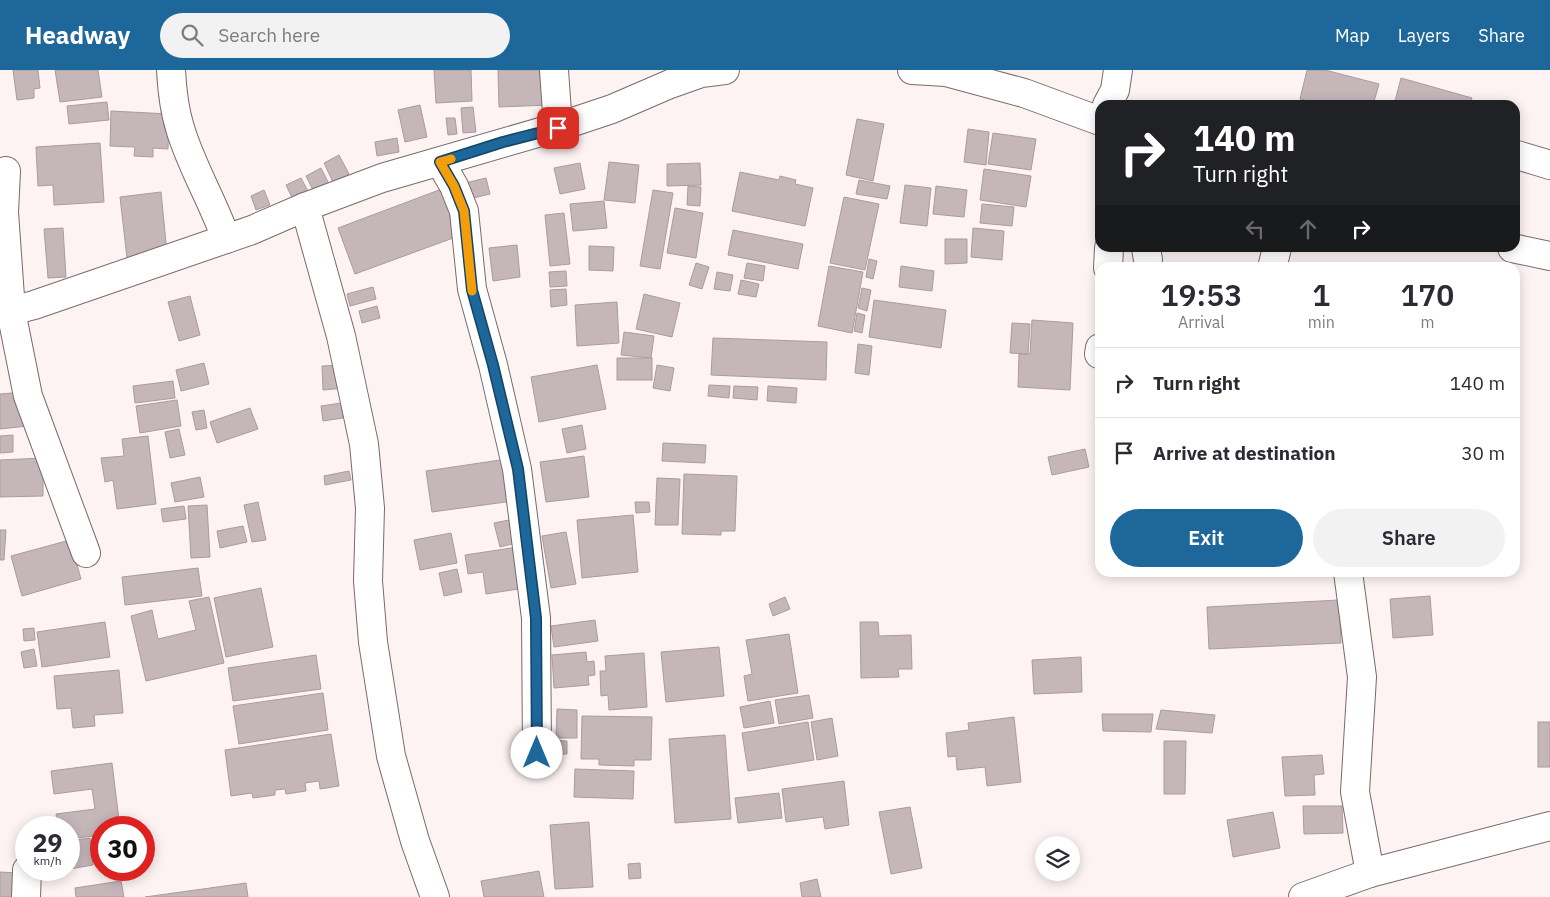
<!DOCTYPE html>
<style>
body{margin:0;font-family:"IBM Plex Sans",sans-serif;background:#f2f2f3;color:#2b2b33;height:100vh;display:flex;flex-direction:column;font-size:19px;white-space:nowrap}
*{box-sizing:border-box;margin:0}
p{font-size:16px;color:#7c7c81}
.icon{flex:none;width:28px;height:28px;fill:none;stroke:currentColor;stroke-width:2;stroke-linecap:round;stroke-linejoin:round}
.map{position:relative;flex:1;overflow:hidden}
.details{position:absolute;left:1095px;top:192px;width:425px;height:315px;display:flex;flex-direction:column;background:#fff;border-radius:15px;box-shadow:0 2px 12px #0003}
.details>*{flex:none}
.top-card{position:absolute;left:1095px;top:30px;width:425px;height:152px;border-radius:15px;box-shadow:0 2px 12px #0003;background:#202124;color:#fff;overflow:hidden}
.buttons{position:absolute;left:1035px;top:766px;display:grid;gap:10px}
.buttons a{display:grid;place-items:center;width:45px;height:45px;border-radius:50%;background:#fff;box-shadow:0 2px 12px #0003;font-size:25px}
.speed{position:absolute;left:15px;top:746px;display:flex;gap:10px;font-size:25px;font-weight:700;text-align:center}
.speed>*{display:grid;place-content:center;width:65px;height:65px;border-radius:50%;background:#fff;box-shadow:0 2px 12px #0003;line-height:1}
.speed small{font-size:12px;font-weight:400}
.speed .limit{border:8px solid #d22;background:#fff;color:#111}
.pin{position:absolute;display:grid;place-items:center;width:42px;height:42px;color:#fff;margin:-21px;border-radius:10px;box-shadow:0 2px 8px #0006}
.me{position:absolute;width:55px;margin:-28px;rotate:0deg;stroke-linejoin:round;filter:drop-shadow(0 0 4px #0008)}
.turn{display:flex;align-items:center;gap:18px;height:105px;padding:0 15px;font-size:22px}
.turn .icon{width:65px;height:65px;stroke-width:2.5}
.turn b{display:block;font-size:35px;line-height:42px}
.lanes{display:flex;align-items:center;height:48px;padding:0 15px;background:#0003;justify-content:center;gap:25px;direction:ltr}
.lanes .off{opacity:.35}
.eta{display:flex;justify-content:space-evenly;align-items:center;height:85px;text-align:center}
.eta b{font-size:30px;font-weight:600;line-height:35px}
.button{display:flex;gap:10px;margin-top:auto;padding:10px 15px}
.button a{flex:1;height:58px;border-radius:30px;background:#1e679a;color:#fff;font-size:20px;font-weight:600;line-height:58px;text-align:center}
.button a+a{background:#f2f2f3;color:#2b2b33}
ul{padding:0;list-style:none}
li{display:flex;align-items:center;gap:15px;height:70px;padding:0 15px;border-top:1px solid #e1e1e2}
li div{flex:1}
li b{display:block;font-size:19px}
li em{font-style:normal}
header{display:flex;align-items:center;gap:30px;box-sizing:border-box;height:70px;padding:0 25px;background:#1e679a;color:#fff}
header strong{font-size:24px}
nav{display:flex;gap:28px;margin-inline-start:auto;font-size:18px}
.search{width:350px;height:45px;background:#f2f2f3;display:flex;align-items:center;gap:12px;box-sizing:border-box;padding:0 18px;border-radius:28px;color:#7c7c81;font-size:19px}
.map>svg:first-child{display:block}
.building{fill:#c5b6ba;stroke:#a99b9f}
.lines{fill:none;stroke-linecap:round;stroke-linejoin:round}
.minor-casing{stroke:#796a69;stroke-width:30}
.minor{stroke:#fff;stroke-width:28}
.route-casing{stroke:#144364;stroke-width:12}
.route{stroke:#1e679a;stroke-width:9}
.slow{stroke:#f59e0b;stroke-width:9}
</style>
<header>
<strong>Headway</strong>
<div class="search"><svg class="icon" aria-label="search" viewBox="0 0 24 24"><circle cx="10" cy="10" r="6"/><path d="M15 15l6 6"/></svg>Search here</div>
<nav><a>Map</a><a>Layers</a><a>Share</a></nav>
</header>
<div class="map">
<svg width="1550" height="827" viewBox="0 0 1550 827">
<rect width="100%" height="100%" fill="#fdf3f2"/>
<g class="building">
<path d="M13,0H38L40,18L34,19V28L17,30Z"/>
<path d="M55,0H98L102,27L60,32Z"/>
<path d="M434,0H471L472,31L436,33Z"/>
<path d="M498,0H548L549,35L499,37Z"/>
<path d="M1307,0H1325L1379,14L1373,35H1312L1313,32L1300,29Z"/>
<path d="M1401,8L1472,28L1470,35H1394Z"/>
<path d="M107,32L109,50L69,54L67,36Z"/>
<path d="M420,35L427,67L405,72L398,40Z"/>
<path d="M473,37L476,62L463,63L461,38Z"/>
<path d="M111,41L169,44L168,79L153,78V87L134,86L135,77L110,76Z"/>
<path d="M446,48H455L457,64L448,65Z"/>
<path d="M857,49L884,54L873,111L846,105Z"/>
<path d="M968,59L989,62L986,95L964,92Z"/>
<path d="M993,63L1036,69L1031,100L988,94Z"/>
<path d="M397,68L399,82L377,86L375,72Z"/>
<path d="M100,73L104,132L54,135L53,115L38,116L36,77Z"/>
<path d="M339,85L349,104L333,112L324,93Z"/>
<path d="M609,92L639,95L635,133L604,130Z"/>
<path d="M580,93L585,119L560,124L554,98Z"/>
<path d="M700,93L701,115L667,116V94Z"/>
<path d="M321,98L330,116L315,124L306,106Z"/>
<path d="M984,99L1031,106L1026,137L980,130Z"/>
<path d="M740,102L779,110L780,106L796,110L795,114L813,118L805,156L732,141Z"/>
<path d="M301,108L310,125L295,134L286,115Z"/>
<path d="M486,108L490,124L465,130L461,114Z"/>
<path d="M859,110L890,116L887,129L856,124Z"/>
<path d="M905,115L931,118L927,156L900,153Z"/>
<path d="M688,116L701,117L700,136L687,135Z"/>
<path d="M936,116L967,120L964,147L933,144Z"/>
<path d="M447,117L464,164L355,204L338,158Z"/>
<path d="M264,120L270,135L256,140L251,126Z"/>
<path d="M653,120L673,123L660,199L640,196Z"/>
<path d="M161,122L167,183L127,188L120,127Z"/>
<path d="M844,127L879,134L865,200L830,193Z"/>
<path d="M604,131L607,158L573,161L570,134Z"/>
<path d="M982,134L1014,137L1012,156L980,153Z"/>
<path d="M675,138L703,143L696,188L667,183Z"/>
<path d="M564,143L570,194L550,196L545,145Z"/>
<path d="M63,158L66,207L48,208L44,159Z"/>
<path d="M973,158L1004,161L1002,190L971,187Z"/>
<path d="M733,160L803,174L798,199L728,185Z"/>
<path d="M945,169H967V193L945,194Z"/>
<path d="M517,175L520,207L493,211L489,178Z"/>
<path d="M589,176L614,177L613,201L589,200Z"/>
<path d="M869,189L877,191L873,209L866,207Z"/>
<path d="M696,193L709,197L702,219L689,215Z"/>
<path d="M747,193L765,196L763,211L744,208Z"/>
<path d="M829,196L863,202L852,263L818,256Z"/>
<path d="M901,196L934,201L932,221L899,217Z"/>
<path d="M566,201L567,216L550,217L549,202Z"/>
<path d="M717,202L733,205L730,221L714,219Z"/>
<path d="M741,210L759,214L756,227L738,224Z"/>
<path d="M373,217L376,229L350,236L347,224Z"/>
<path d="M862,218L871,220L867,241L858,238Z"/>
<path d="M566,219L567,235L551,237L550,220Z"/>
<path d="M644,224L680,233L672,267L636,259Z"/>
<path d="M190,226L200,265L179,271L168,232Z"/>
<path d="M874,230L946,240L941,278L869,267Z"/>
<path d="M617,232L619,273L577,276L575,235Z"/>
<path d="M377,236L380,248L362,253L359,241Z"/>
<path d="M857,243L865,245L862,263L854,261Z"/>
<path d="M1032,250L1073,253L1070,320L1018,317L1019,284H1030Z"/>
<path d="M1012,253L1030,254L1028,284L1010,283Z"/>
<path d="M624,262L654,266L651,288L621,285Z"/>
<path d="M713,268L827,272L826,310L711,305Z"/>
<path d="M858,274L872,276L869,305L855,303Z"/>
<rect x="617" y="288" width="35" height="22"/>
<path d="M204,293L209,314L181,321L176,300Z"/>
<path d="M343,295L345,318L323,320L322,296Z"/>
<path d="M597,295L606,339L539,352L531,307Z"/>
<path d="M657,295L674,298L670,321L653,318Z"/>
<path d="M173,311L175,328L135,333L133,316Z"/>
<path d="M709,315L730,316L729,328L708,326Z"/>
<path d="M734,316L758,317L757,330L733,328Z"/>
<path d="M768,316L797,318L796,333L767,331Z"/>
<path d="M24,322L28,356L0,359V324Z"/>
<path d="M177,330L181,356L140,363L136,336Z"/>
<path d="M341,333L343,348L323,351L321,336Z"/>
<path d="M250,338L258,359L217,373L210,352Z"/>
<path d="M204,340L207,358L196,360L192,342Z"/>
<path d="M582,355L586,379L567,383L562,359Z"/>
<path d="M179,359L185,385L170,388L165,362Z"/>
<path d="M13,365V382L0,383V366Z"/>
<path d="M148,366L156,434L117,439L113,410L105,412L101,388L124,386L122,369Z"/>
<path d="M663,373L706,375L705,393L662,391Z"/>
<path d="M1085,379L1089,397L1052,405L1048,387Z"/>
<path d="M584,386L589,427L546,432L540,392Z"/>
<path d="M43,388V426L0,427V390Z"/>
<path d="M507,389L513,431L432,442L426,401Z"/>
<path d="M349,401L351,410L325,415L324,406Z"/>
<path d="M684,404L737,406L735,461H721V465L682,464Z"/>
<path d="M200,407L204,427L175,432L171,413Z"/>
<path d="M657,408L680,409L678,455H655Z"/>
<path d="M258,432L266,470L252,472L244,435Z"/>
<path d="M635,432H649L650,442L636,443Z"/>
<path d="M207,435L210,487L191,488L188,436Z"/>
<path d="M184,436L186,449L163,452L161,439Z"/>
<path d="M633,445L638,502L582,508L577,450Z"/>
<path d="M519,448L524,471L500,477L494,453Z"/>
<path d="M243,456L247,472L220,478L217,461Z"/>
<path d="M0,460H6L4,490H0Z"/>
<path d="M566,462L576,514L551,518L542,466Z"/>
<path d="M451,463L457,493L420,500L414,470Z"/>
<path d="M70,470L81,509L22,526L11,486Z"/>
<path d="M518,477L525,518L486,524L483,502L468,504L465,485Z"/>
<path d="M198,498L202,526L125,535L122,507Z"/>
<path d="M457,499L462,522L444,526L439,503Z"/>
<path d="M261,518L273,577L226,587L214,528Z"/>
<path d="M1430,526L1433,565L1393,568L1390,529Z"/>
<path d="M209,527L224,593L146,611L131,546L152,540L158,569L196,560L189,531Z"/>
<path d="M785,527L790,539L773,546L769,534Z"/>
<path d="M1339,530L1341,573L1209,579L1207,537Z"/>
<path d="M595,550L598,571L554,577L551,556Z"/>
<path d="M105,552L110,587L42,597L37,562Z"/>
<path d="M860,552H878L879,566L911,565L912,599H898L899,607L861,608Z"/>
<path d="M34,558L35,570L24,571L23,559Z"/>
<path d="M789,564L798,623L748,631L744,606L752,604L746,570Z"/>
<path d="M719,577L724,626L666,632L661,582Z"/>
<path d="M34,579L37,596L24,598L21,582Z"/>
<path d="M586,582L587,592L594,591L595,605L588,606L589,615L554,618L552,585Z"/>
<path d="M644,583L647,637L609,640L608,625L601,626L600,601H606L605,586Z"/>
<path d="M316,585L321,619L233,631L228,598Z"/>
<path d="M1081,587L1082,622L1034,624L1032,590Z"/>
<path d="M119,600L123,643L94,645L95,656L73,658L71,638L57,639L54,606Z"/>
<path d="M323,623L328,660L239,674L233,636Z"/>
<path d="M809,625L813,648L779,654L775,630Z"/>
<path d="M770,631L774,653L744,658L740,637Z"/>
<path d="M557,639L577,640V668H556Z"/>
<path d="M1161,640L1215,645L1212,663L1156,659Z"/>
<path d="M1102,644H1153L1151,662L1103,661Z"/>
<path d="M582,646L652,647L651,690H634V696L599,695V689H581Z"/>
<path d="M1014,647L1021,712L987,716L985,697L957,700L956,686L948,687L946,663L969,660L968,653Z"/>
<path d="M832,648L838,686L817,690L811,652Z"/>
<path d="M808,652L814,690L748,701L742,663Z"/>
<rect x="1538" y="652" width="12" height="45"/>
<path d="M331,664L339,716L320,719L319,711L305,713L306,721L286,724L285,719L275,720V725L253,728L252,723L231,726L225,680Z"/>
<path d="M725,665L731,749L675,753L669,669Z"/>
<path d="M551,670L567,671V684H550Z"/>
<path d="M1164,671H1186L1185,724H1164Z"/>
<path d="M1322,685L1324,704L1314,705L1315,725L1285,726L1282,687Z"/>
<path d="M112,693L120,758H101V765L69,769V758H58L56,744L95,739L92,719L54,724L51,701Z"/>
<path d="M575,699L634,701L633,729L574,727Z"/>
<path d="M844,711L849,755L825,759L823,747L786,752L782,719Z"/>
<path d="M779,723L782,748L738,753L735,728Z"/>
<path d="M1303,736H1342L1343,763L1304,764Z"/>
<path d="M910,737L922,798L891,804L879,742Z"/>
<path d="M1273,742L1280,778L1233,787L1227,750Z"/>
<path d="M589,752L593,817L555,819L550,755Z"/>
<path d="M90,768L93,795L69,799V771Z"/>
<path d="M640,793L641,808L629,809L628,794Z"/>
<path d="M539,801L544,827H484L481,811Z"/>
<path d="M0,802L18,803L16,827H0Z"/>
<path d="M817,809L821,827H802L800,813Z"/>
<path d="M121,811L124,827H76L75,818Z"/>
<path d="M246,813L248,827H145Z"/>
</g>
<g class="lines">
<defs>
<g id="minor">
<path d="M171,0C172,19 174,39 180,58C191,96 213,131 226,169"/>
<path d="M554,0L558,57"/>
<path d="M912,0L946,2L1024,23L1100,51"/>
<path d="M1107,35L1115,20L1118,0"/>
<path d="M1515,87L1517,85L1550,95"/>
<path d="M440,92L454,116L464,141L472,219L493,295L517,399L536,548L537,683"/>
<path d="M6,101L4,142L11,241L28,326L86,483"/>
<path d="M305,137L341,266L364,374L370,438L368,511L373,572L391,686L415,771L435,827"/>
<path d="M1146,178L1148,190"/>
<path d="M1512,178L1550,186"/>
<path d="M1108,198L1109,178"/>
<path d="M1272,198L1277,178"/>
<path d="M0,244L34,235L252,160L305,137L382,108L558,57L612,39L670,14L701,3L725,0"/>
<path d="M1099,284L1100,278"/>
<path d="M1348,502L1362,607L1355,722L1370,803"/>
<path d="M26,827L27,800"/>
<path d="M1303,827L1370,803L1550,756"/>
</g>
</defs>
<use href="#minor" class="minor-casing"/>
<use href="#minor" class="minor"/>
</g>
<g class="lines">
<defs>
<path id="route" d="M537,683L536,548L518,399L493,295L472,220L464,141L454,116L440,92L503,72L558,58"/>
</defs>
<use href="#route" class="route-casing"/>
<use href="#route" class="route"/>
<path class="slow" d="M451,89L440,92L454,116L464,141L472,221"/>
</g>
</svg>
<div class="buttons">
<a><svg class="icon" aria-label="layers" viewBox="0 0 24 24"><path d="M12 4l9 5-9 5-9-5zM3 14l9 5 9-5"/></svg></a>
</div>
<div class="speed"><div>29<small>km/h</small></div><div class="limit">30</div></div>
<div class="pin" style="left:558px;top:58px;background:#d93025"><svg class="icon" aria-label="arrive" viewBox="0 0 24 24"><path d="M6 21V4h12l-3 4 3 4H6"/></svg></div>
<svg class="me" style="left:537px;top:683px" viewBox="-20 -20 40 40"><circle r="19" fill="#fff"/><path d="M0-13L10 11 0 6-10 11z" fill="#1e679a"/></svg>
<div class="top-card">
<div class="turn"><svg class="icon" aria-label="right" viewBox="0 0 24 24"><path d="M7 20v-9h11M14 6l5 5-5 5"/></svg><div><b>140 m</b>Turn right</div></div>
<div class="lanes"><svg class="icon off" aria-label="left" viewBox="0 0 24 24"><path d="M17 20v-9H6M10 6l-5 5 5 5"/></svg><svg class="icon off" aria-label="ahead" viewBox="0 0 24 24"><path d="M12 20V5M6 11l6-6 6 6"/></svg><svg class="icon" aria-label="right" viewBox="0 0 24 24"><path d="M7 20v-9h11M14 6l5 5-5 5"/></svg></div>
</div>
<section class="details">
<div class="eta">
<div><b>19:53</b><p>Arrival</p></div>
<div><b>1</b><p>min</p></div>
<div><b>170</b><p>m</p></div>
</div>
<ul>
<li><svg class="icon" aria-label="right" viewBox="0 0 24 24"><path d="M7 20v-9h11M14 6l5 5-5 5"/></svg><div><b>Turn right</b></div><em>140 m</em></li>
<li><svg class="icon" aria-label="arrive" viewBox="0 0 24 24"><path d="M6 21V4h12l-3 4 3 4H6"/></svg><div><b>Arrive at destination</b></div><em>30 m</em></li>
</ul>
<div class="button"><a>Exit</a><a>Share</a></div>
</section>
</div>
